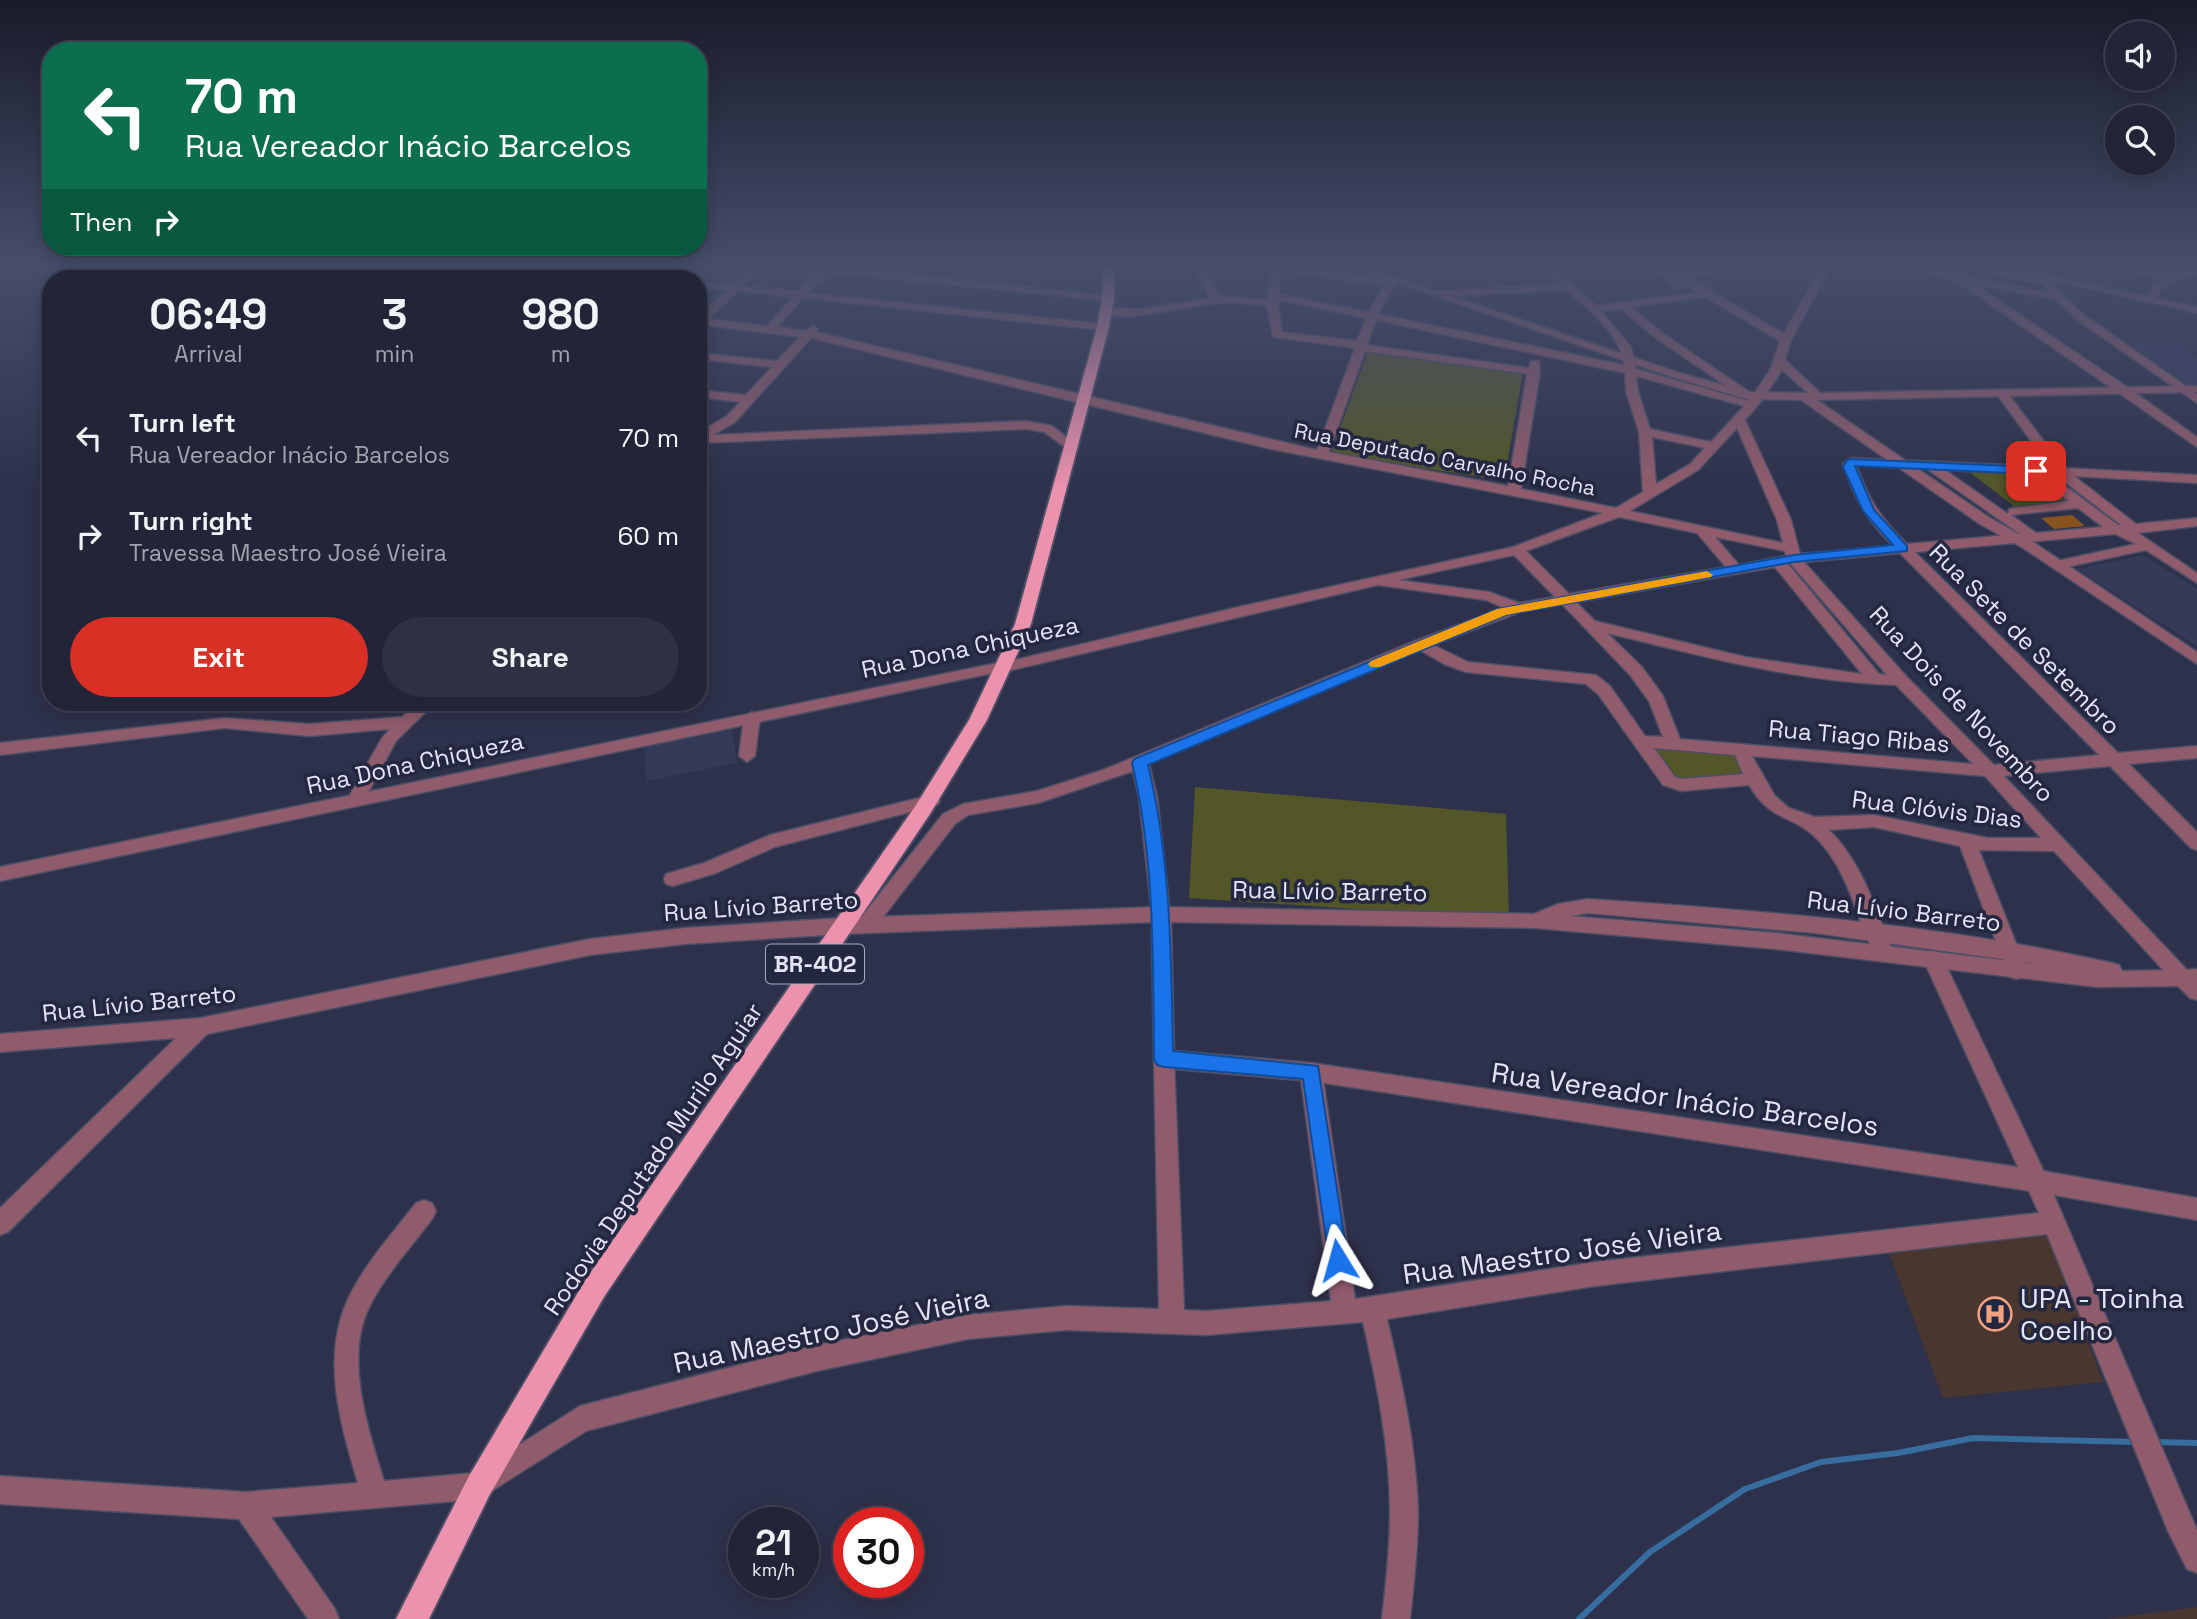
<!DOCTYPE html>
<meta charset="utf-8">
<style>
body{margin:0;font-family:"Space Grotesk",sans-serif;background:#2e3143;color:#f1f3f6;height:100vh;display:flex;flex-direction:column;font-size:26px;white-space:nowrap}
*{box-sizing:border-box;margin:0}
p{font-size:23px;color:#a2a5ae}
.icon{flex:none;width:38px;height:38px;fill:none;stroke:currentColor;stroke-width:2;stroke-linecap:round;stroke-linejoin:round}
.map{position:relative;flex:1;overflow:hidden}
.details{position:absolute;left:42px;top:270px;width:665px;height:441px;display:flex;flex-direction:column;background:#222538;border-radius:28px;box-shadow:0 4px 18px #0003,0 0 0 2px #3f4253}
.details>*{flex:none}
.hud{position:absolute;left:42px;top:42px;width:665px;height:214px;border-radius:28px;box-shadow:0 4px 18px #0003,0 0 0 2px #3f4253;background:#0b6e4f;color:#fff;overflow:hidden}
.tools{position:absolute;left:2105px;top:21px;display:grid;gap:14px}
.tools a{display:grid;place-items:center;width:70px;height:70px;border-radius:50%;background:#222538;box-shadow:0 4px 18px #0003,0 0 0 2px #3f4253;font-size:35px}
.speed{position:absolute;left:728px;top:1507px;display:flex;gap:14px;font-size:35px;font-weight:700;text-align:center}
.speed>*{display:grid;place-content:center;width:91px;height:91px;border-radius:50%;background:#222538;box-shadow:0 4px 18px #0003,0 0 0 2px #3f4253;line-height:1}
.speed small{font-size:18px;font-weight:400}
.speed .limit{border:10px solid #d22;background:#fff;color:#111}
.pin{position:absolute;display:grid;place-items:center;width:60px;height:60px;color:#fff;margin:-30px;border-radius:14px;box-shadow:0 4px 10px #0006}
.me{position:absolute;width:77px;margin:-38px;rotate:352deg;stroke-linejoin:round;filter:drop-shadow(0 0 5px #0008)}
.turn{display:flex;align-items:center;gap:24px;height:147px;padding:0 28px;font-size:32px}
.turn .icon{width:91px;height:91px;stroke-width:2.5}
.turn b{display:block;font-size:49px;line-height:60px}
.then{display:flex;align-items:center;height:66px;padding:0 28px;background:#0003;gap:14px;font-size:26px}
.eta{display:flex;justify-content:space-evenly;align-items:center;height:119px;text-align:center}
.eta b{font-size:42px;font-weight:700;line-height:49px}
.action{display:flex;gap:14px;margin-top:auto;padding:14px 28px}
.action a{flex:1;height:80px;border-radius:42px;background:#d93025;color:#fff;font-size:28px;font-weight:700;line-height:80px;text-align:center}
.action a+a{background:#2e3143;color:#f1f3f6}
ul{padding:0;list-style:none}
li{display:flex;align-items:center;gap:21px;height:98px;padding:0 28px}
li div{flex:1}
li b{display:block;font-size:26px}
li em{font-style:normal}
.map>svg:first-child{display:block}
.built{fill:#363a59}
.medical{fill:#49362f}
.green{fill:#535728}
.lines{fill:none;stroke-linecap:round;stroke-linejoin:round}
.stream{stroke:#376d9f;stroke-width:6}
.building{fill:#88531e}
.minor-casing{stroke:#4b4e66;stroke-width:3}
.tertiary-casing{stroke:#4b4e66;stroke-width:3}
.trunk-casing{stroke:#4b4e66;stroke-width:4}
.minor{fill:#905c6b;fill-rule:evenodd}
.tertiary{fill:#905c6b;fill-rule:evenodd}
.trunk{fill:#ed92ad;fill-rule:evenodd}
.route{fill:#1a73e8;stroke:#114b97;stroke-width:2}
.slow{fill:#f59e0b}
.labels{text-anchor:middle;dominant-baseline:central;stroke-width:7;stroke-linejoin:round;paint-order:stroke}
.far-street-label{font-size:21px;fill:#e2e5f5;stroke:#242740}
.shield{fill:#242740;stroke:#a9acbf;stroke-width:2}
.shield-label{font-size:23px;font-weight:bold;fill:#e2e5f5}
.street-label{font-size:24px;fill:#e2e5f5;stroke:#242740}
.near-street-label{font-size:28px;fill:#e2e5f5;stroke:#242740}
.near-poi-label{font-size:28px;fill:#e2e5f5;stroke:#242740;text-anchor:start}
</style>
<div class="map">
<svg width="2197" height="1619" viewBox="0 0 2197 1619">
<rect width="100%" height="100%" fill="#2e314b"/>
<g class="built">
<path d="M2176,342L2197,357V387H2188L2123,343Z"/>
<path d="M2143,555L2197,589V646L2077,569Z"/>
<path d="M732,728L737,763L647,781L644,745Z"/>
</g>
<g class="medical">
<path d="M2048,1229L2103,1382L1943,1398L1887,1247Z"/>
<path d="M2197,1607V1619H2107Z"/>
</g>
<g class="green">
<path d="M1368,351L1523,373L1504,481L1331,453Z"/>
<path d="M1968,471L2035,474L2072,501L2015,507Z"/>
<path d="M1654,746L1735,755L1742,774L1676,781Z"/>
<path d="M1195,787L1506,814L1509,919L1189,898Z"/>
</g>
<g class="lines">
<g class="stream">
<path d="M2154,1442L2197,1443"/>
<path d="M1579,1619L1650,1552L1745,1489L1821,1462L1898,1453L1973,1438L2135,1442"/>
</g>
</g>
<path class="building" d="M2072,515L2085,526L2054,529L2041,518Z"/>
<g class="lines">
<defs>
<g id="minor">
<path d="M212,266H238L319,275L324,278H296L217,269Z"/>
<path d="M434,266H445L427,278H415Z"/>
<path d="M499,266H510L494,278H483Z"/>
<path d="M517,266H548L646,275L651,278H617L522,269Z"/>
<path d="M753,266H763L743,286L798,291L816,271L793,269L788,266H831L1112,296L1113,298L1108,301L826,272L808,293L1103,324L1108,327L1103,330L803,298L777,327L805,331L813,326L818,329L816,332L1317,450L1355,348L1273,337L1267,306C1253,305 1238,302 1224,303C1195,303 1123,326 1101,311L1106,308L1142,309L1210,298L1195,269L1197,266H1207L1205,269L1220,296L1267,300L1272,266L1388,279L1393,276L1398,279L1378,314L1624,365C1622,336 1588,309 1567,290L1438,297L1433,294L1438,291L1561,284L1542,266H1552L1596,306L1698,292L1678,280L1685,287L1676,289L1651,266H1661L1671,274L1720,266L1705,275L1688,277L1784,334L1821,266H1831L1791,340L1785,360L1825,397L1815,399L1782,370L1764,398L1745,420L1791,520L1800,554L1893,546C1867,520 1855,499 1843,464L1851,458L2050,467L1996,393L2002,389L2006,391L2064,468L2197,475V483L2074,476L2136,524L2197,518V526L2138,533L2197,573V583L2146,550L2057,569L2050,565L2057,561L2136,544L2115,534L1915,552L2118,753L2197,746V758L2129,764L2197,832V850L2191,848L2110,766L2004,776L2187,970L2197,969V985L2176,984L2054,851L1979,850L2027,971L2024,977L2017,979L2010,977L2007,971L1960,846L1874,827L1829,830C1862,862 1876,910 1893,952L1890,958L1883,960L1876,958C1856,919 1850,874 1819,841C1793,813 1772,824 1749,785L1681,791L1663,785L1598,694L1586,684L1466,672L1444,664L1420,650L1149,764L1157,797L1170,914L1168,919L1161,921L1154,919L1152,914L1139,797L1133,771L1038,803L968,815L955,824L873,930L866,933L859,930L856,925L859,920L943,814L963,804L1037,791L1103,770L1415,641L1504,608L1486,600L1378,585L1007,671L1002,669L999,666L1002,663L1243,606L1513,547L1603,513L1271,449L811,338L735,422L713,435L1026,421L1052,426L1078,446L1076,449H1068L1044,432L1026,429L698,443V433L727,416L740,402L698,397V390L746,395L772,367L698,359V353L777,361L800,337L698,324V318L727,290L698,287V281L733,285ZM1281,271L1384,285L1369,312L1278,294ZM738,291L793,297L767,326L709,319ZM1706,297L1780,341L1770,370L1749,401L1636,369L1631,347L1601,311L1621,309L1657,339L1743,397H1751V393L1665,335L1631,307ZM1278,300L1366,318L1357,341L1282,332ZM1376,320L1625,373L1626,391L1639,432L1643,492L1616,508L1521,489L1540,372L1539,361H1531L1529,368L1367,345ZM1365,351L1527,374L1508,486L1329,452ZM1636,376L1744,406L1711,442L1650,429L1638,391ZM1737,428L1777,520L1783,543L1630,511L1698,470ZM1652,437L1705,448L1690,464L1656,484ZM1856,465L1927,469L2020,534L1907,544C1881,519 1869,500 1856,465ZM1945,470L2032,474L2069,501L2014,508L2009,509L2008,514ZM2050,475H2056L2121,525H2118ZM2078,508L2103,527L2036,533L2011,515ZM1619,517L1697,533L1726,567L1569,594L1526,551ZM1715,537L1785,551L1786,556L1739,565ZM1900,553L2099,755L1994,765L1906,676L1804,562ZM1514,555L1555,597L1519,603L1489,592L1398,580ZM1788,564H1791L1887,675L1879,674ZM1775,567L1862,674L1745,657L1595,621L1576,602ZM1562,604L1630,675L1649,701L1663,737L1645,736L1610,686L1596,675L1468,662L1433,645L1520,612ZM1607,633C1703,656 1797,682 1896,685L1973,764L1680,739L1663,696L1642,667ZM1654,748L1735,755L1743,774L1682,779L1675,777ZM1752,756L1985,776L2041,838H1988L1874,815L1815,817L1789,808L1775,796Z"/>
<path d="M1895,266H1912L1952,273V266H1975L2038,277L2030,266H2040L2063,296L2084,315L2197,394V403L2076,319L2056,300L1974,284L2130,389L2197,437V447L1955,280ZM1962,269L2043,284L2050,293L1962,275Z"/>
<path d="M2104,266H2121L2172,275L2197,266V273L2163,286L2155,300L2151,301L2146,298L2155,282L2161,279Z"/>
<path d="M419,702H436L396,741L362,804L356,806L347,800L382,738L390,729L309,736L225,728L0,755V743L225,718L309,724L402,717Z"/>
<path d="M752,712L760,717L755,756L747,762L739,756L744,717Z"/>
<path d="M931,795L940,801L937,805L775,847L716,873L673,886L666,884L664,879L666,874L704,863L770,835Z"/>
<path d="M842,918L849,921L852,926L849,931L842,934L685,944L590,955L207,1034L8,1232L0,1235V1208L176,1038L0,1052V1034L201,1018L590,939L685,928Z"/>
<path d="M1933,951L1940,953L1943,959L2045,1174L2197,1530V1573L2187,1569L2168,1531L2047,1234L1595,1286L1387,1319C1402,1382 1416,1446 1418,1511C1418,1547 1414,1583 1410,1619H1382C1386,1584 1390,1548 1390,1512C1390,1448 1377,1384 1363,1322L1206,1335L1066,1330L968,1339L817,1371L586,1431L479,1499L271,1517L335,1609L339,1619H308L239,1519L0,1504V1476L246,1492L358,1483C340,1423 320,1354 350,1295C367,1261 393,1233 416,1203L424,1200L432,1203L436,1211L432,1219C410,1249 379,1281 365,1317C347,1367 369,1432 384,1481L475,1473L580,1406L817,1345L968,1315L1066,1306L1159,1309L1154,1059L1157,1053L1164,1050L1171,1053L1174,1059L1184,1310L1206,1311L1331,1301L1300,1072L1304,1065L1311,1063L1318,1065L1322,1072L1355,1299L1595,1262L2039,1213L1923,959L1926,953Z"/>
</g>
<g id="tertiary">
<path d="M1348,266H1361L1680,373L1748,392L1819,393L2197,386V392L1817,400L1990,518L2033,542L2197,652V664L2023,548L1980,524L1801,400L1747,399L1672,377Z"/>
<path d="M1989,266H2006L2197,307V313Z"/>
<path d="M1007,661L1012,663L1015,666L1012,669L0,881V867Z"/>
<path d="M1588,899C1763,911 1941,924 2112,963L2119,965L2122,971L2183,970L2197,979V1000L2190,998L2178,986L2097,987L1775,949L1535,928L1171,922L1174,1051L1311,1063L2037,1170L2197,1198V1220L2037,1192L1311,1081L1164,1068L1157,1065L1154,1059L1152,922L842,934L835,931L832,926L835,921L842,918L1161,907L1534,914L1558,904ZM1588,913L1815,933L2044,965L1775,933L1570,916Z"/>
</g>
<path id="trunk" d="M1104,266H1114V298L1109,327L1031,624L987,720L930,814L604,1297L489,1496L429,1619H396L469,1476L586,1279L916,805L969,720L1015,624L1097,327L1102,298Z"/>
</defs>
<use href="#minor" class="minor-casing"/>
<use href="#tertiary" class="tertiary-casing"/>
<use href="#trunk" class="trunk-casing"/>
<use href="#minor" class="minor"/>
<use href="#tertiary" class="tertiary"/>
<use href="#trunk" class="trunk"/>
</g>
<linearGradient id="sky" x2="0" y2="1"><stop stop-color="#191b29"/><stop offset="0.54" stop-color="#464e6c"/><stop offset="1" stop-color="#464e6c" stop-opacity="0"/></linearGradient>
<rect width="2197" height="492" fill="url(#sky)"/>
<path class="route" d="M1851,459L2036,467L2042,471L2036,474L1855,466L1874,510L1907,546V551L1794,562L1506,615L1148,765C1171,859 1171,956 1173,1051L1318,1066L1348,1260L1345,1267L1338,1271L1330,1267L1303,1079L1164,1067L1157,1065L1154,1059C1153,960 1155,860 1132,763L1134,759L1497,609L1794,555L1893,545L1863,511L1843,467L1847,460Z"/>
<path class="slow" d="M1707,571L1713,575L1711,577L1506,615L1380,667H1371L1368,664L1371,661L1497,609Z"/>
<defs>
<symbol id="hospital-ring" viewBox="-11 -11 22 22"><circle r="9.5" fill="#242740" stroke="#f1a17d" stroke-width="1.5"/><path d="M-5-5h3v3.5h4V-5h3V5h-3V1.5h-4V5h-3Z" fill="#f1a17d"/></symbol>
</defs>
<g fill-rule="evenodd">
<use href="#hospital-ring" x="1976" y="1295" width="38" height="38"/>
</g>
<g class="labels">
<g class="far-street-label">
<text transform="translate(1445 459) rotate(11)">Rua Deputado Carvalho Rocha</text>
</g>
<rect class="shield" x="766" y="944.5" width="98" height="39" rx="5"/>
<g class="shield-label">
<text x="815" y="964">BR-402</text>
</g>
<g class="street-label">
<text transform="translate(2025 639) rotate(45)">Rua Sete de Setembro</text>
<text transform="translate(970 647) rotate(-12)">Rua Dona Chiqueza</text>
<text transform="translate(1962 704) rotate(47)">Rua Dois de Novembro</text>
<text transform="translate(1859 736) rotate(5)">Rua Tiago Ribas</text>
<text transform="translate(415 763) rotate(-12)">Rua Dona Chiqueza</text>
<text transform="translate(1937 809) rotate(7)">Rua Clóvis Dias</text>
<text transform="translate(1330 891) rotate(1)">Rua Lívio Barreto</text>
<text transform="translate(761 906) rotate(-4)">Rua Lívio Barreto</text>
<text transform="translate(1904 911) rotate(7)">Rua Lívio Barreto</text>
<text transform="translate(139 1003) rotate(-6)">Rua Lívio Barreto</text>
<text transform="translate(653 1159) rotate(-56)">Rodovia Deputado Murilo Aguiar</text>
</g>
<g class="near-street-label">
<text transform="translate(1685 1099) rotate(8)">Rua Vereador Inácio Barcelos</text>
<text transform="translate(1562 1252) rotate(-8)">Rua Maestro José Vieira</text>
<text transform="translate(831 1330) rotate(-12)">Rua Maestro José Vieira</text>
</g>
<g class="near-poi-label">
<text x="2020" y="1298">UPA - Toinha<tspan x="2020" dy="32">Coelho</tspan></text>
</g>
</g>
</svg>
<div class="tools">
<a><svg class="icon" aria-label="sound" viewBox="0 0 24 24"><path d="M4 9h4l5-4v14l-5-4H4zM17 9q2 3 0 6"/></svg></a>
<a><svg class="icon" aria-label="search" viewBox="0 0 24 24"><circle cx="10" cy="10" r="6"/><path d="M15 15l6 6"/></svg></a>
</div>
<div class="speed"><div>21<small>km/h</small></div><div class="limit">30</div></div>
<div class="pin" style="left:2036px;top:471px;background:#d93025"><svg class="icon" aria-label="arrive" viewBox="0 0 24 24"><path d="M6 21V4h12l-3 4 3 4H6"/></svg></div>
<svg class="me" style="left:1338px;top:1260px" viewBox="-20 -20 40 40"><path d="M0-17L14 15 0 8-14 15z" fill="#1a73e8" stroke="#fff" stroke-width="4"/></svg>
<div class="hud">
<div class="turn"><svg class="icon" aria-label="left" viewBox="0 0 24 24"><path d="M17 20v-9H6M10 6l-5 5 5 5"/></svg><div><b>70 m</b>Rua Vereador Inácio Barcelos</div></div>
<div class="then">Then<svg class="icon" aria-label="right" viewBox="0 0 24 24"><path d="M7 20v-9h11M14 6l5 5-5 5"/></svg></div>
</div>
<section class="details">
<div class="eta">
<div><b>06:49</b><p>Arrival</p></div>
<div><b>3</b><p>min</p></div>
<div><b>980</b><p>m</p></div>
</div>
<ul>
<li><svg class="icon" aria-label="left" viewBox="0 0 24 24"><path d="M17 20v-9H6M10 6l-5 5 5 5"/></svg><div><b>Turn left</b><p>Rua Vereador Inácio Barcelos</p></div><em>70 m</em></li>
<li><svg class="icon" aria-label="right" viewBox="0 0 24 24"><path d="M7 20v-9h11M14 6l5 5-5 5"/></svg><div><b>Turn right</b><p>Travessa Maestro José Vieira</p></div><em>60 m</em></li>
</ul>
<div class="action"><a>Exit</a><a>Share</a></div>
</section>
</div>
